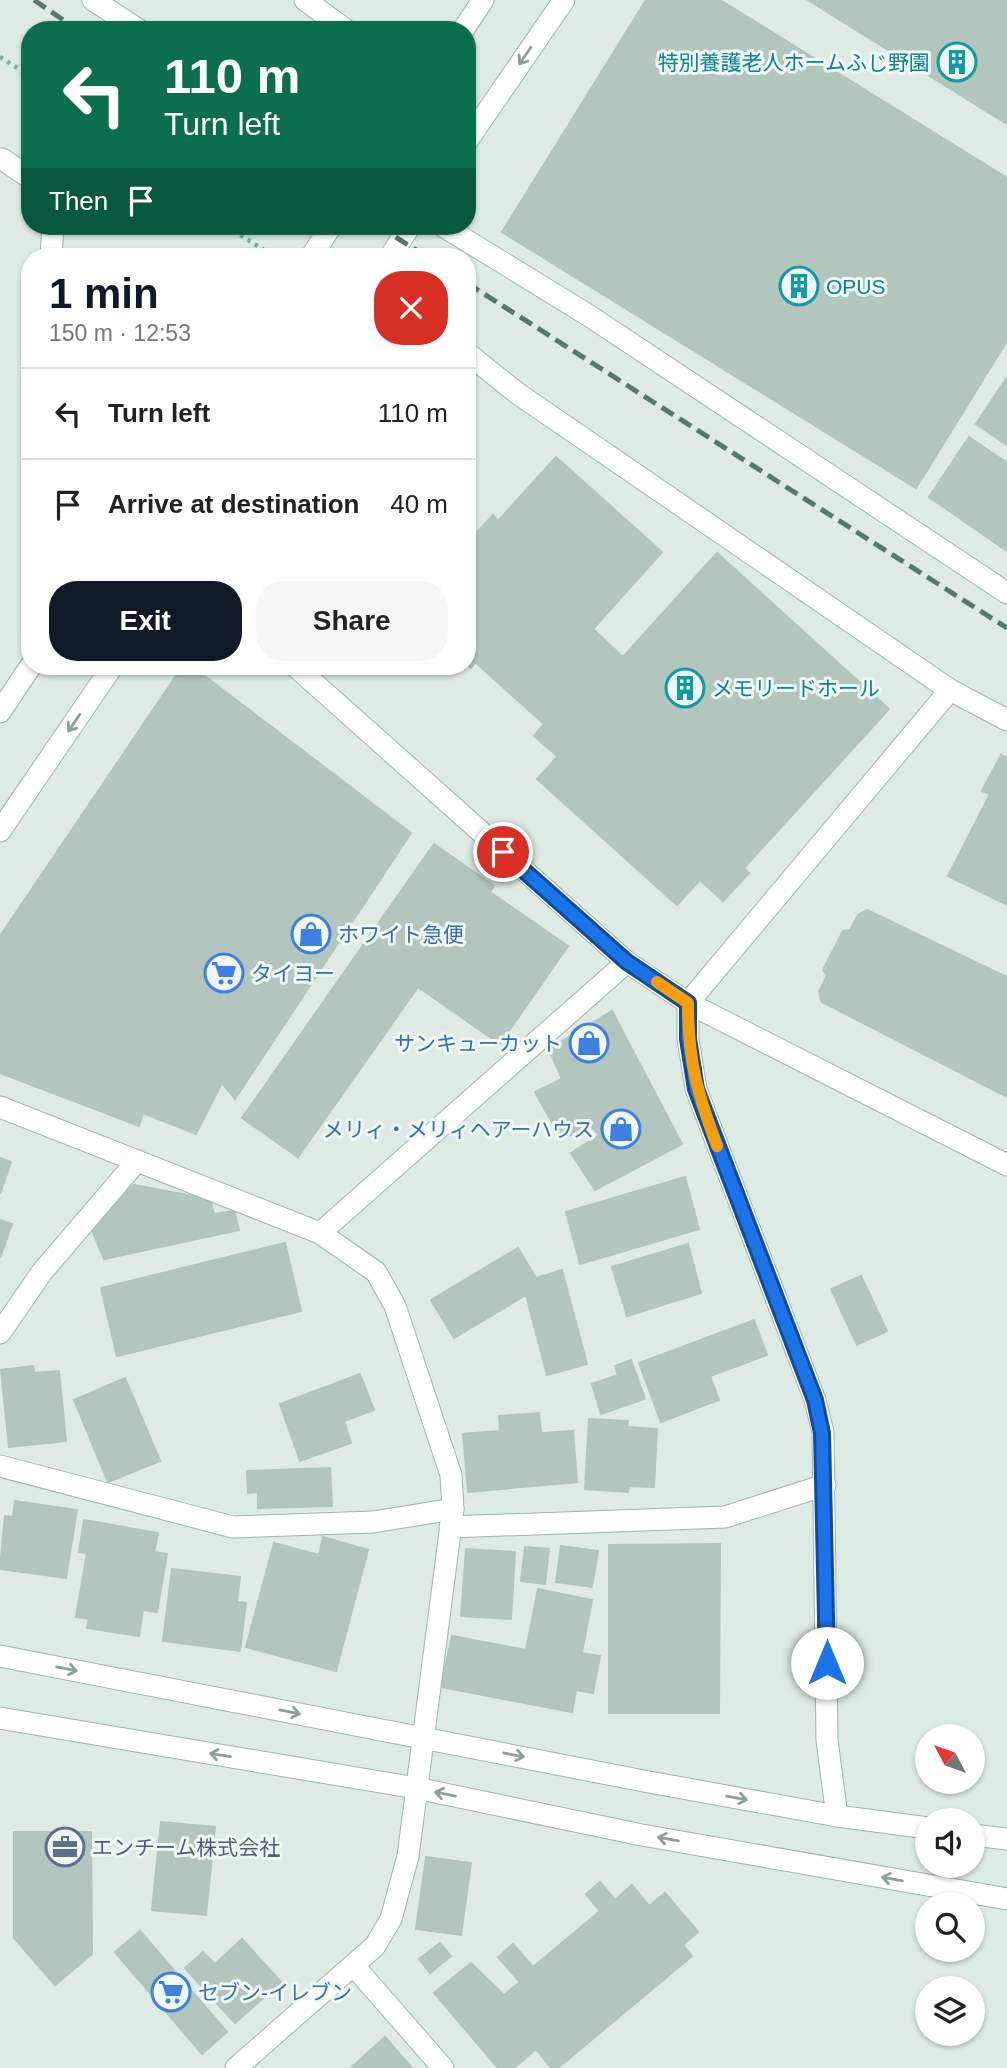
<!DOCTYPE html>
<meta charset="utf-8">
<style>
body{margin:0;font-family:Helvetica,"Noto Sans JP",sans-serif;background:#f6f6f6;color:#222;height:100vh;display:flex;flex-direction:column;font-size:26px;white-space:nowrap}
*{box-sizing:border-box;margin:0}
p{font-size:23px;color:#767676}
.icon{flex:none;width:38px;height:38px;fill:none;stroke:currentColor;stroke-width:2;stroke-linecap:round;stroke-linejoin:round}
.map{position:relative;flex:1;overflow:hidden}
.panel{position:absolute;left:21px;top:248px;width:455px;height:427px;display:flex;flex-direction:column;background:#fff;border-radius:28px;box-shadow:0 2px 5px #0004}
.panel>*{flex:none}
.banner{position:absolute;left:21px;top:21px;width:455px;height:214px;border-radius:28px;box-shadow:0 2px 5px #0004;background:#0b6e4f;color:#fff;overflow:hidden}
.needle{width:46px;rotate:311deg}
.buttons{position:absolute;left:915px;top:1724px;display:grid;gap:14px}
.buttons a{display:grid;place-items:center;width:70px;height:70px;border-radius:50%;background:#fff;box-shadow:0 2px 5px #0004;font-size:35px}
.pin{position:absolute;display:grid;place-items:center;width:60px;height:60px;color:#fff;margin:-30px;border:4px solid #fff;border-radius:50%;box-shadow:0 2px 7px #0007}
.me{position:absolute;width:77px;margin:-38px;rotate:0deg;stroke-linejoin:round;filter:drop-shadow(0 0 5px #0008)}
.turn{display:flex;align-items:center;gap:24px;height:147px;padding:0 28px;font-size:32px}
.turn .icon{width:91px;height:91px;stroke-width:2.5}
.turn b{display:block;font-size:49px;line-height:60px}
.then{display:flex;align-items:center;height:66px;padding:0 28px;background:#0003;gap:14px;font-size:26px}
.round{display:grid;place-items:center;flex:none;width:74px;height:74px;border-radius:28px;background:#f6f6f6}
.summary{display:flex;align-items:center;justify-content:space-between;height:119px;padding:0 28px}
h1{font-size:42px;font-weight:800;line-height:52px;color:#111827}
.action{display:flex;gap:14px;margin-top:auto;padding:14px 28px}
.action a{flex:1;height:80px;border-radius:28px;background:#111827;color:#fff;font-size:28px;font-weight:800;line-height:80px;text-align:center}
.action a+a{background:#f6f6f6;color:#222}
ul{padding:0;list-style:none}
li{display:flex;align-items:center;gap:21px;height:91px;padding:0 28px;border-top:2px solid #e0e0e0}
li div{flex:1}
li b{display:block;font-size:26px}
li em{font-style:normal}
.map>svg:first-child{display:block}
.building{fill:#b3c6bd;stroke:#b0c5bb;stroke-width:2}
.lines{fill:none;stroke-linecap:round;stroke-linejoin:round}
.minor-casing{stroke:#a1b3ab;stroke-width:23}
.tertiary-casing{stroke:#a1b3ab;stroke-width:23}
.path{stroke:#7cb19c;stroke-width:4.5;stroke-dasharray:3.5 5;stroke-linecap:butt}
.minor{stroke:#fff;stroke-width:21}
.tertiary{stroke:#fff;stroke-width:21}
.rail{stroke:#58786d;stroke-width:5;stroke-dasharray:14 7;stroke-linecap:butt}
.oneway{stroke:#8e9e98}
.route-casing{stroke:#114b97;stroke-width:18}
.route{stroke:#1a73e8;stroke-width:12}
.slow{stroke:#f59e0b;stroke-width:12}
.labels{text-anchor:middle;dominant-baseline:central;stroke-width:6;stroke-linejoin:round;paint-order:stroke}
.culture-label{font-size:21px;fill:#0d838f;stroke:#eff8f2;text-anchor:start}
.shop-label{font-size:21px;fill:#366cbe;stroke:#eff8f2;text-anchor:start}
.service-label{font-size:21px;fill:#4e5e75;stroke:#eff8f2;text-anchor:start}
</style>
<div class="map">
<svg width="1007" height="2068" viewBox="0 0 1007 2068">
<rect width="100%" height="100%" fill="#deebe4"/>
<g class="building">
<path d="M646,0H720L1007,178V341L916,488L502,232Z"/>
<path d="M808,0H1007V124Z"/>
<path d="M1007,377V445L976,424Z"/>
<path d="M969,437L1007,463V551L929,497Z"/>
<path d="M556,457L662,552L593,629L623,657L717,553L889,709L744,868L749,873L723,901L700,880L677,905L537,779L569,744L557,756L534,736L544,724L475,662L471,668L467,665V555L474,547L468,542L493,515L498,521Z"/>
<path d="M182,667H193L411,833L235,1099L222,1083L196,1134L143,1113L139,1126L0,1073V936Z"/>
<path d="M1001,755L1007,758V905L948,876L990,794L982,791Z"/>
<path d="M434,844L494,886L490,892L568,946L500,1044L418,987L298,1157L242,1118Z"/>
<path d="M867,910L1007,977V1097L822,1002L819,992L827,975L823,970L843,931L850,930L858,915Z"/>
<path d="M612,1011L682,1144L595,1190L571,1153L599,1135L591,1126L561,1139L535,1092L562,1079L549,1049Z"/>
<path d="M0,1158L11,1162L0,1194Z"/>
<path d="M685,1177L699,1229L580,1264L566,1212Z"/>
<path d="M134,1185L210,1199L214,1214L234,1211L239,1230L104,1259L91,1228Z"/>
<path d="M0,1220L12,1224L0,1258Z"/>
<path d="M285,1243L301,1311L117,1356L101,1288Z"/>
<path d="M688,1244L701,1293L627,1316L612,1267Z"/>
<path d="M518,1248L536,1278L562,1270L587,1364L547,1375L526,1295L454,1338L431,1300Z"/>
<path d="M861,1276L887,1331L857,1345L831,1289Z"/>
<path d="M754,1320L767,1355L710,1376L719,1400L661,1422L639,1363Z"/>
<path d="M631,1360L645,1399L601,1414L592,1384L618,1375L615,1366Z"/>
<path d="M33,1366L34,1373L59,1371L66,1441L9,1447L1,1370Z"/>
<path d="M360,1374L374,1410L344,1421L351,1443L300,1461L280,1404Z"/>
<path d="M125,1378L160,1461L108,1482L74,1400Z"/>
<path d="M539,1413L541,1433L573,1431L577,1482L468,1492L463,1434L500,1431L499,1416Z"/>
<path d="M589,1419L628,1421L627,1427L657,1429L654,1487L629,1486L628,1492L585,1489Z"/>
<path d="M330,1468L332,1506L258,1508V1492L248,1493L247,1471Z"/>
<path d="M15,1501L77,1510L66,1578L0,1569L5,1516L13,1517Z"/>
<path d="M84,1520L158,1533L154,1552L167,1554L157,1612L143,1610L139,1636L87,1628L89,1619L76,1617L87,1553L79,1552Z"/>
<path d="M323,1537L368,1550L336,1671L246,1647L274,1543L319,1555Z"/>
<path d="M720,1544L719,1713H609V1545Z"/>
<path d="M561,1546L598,1551L592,1587L556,1582Z"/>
<path d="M525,1547L549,1549L545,1584L521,1581Z"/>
<path d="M466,1549L515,1552L511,1619L461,1616Z"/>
<path d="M172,1569L240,1577L237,1602L246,1603L240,1651L163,1641Z"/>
<path d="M538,1589L592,1600L582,1653L600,1656L593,1693L576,1690L572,1712L441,1687L452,1636L526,1650Z"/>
<path d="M161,1822L215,1827L206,1915L152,1910Z"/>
<path d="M14,1832H91L92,1954L55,1985L14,1938Z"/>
<path d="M426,1857L471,1863L461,1935L416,1929Z"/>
<path d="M600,1882L615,1900L632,1885L649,1906L665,1893L698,1932L683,1945L692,1956L558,2068H551L536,2049L514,2068H498L434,1993L471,1963L504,1995L520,1982L498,1957L513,1944L533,1967L600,1911L586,1894Z"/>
<path d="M140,1931L227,2032L202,2054L115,1952Z"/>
<path d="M242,1939L281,1982L235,2023L185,1968L203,1952L215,1964Z"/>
<path d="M440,1943L451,1956L430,1973L419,1959Z"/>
<path d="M385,2037L412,2068H351Z"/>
</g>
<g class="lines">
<defs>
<g id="minor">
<path d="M93,0L139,30"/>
<path d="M305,0L346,30"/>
<path d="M2,159L30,178"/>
<path d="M443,226L588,315L1007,593"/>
<path d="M51,257L53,226"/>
<path d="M467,353L517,393L950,690L1007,720"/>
<path d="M0,1107L320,1233L376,1272L395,1306L451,1475L453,1509L408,1856L391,1919L375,1946L236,2068"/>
<path d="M320,1233L627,962"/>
<path d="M0,1333L42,1272L137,1161"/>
<path d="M0,1466L233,1527L373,1522L453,1509"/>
<path d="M450,1527L725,1517L825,1485"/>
<path d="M837,1816L827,1740L823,1432L815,1400L696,1089L688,1039V1003L950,690"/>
<path d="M354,1966L443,2068"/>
</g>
<g id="tertiary">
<path d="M463,30L483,0"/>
<path d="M467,141L564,0"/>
<path d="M311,257L331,226"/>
<path d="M390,257L410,226"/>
<path d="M296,667L627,962L688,1003L1007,1165"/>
<path d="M0,712L30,667"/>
<path d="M0,831L112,667"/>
<path d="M0,1656L649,1782L837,1816L928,1828"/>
<path d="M0,1718L416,1788L642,1835L1007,1899"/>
<path d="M973,1835L1007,1839"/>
</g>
</defs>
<use href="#minor" class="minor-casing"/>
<use href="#tertiary" class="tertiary-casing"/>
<g class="path">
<path d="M0,57L30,76"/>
<path d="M226,226L275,257"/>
</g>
<use href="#minor" class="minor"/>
<use href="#tertiary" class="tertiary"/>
<g class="rail">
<path d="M34,0L78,30"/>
<path d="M378,226L427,257"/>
<path d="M467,283L1007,628"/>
</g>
</g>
<defs><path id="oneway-shaft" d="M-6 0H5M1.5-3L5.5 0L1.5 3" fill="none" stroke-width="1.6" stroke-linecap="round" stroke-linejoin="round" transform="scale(1.75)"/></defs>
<g class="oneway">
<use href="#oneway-shaft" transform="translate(525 56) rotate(124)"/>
<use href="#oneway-shaft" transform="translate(74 723) rotate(124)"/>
<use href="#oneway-shaft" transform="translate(67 1669) rotate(11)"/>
<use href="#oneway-shaft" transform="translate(290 1712) rotate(11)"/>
<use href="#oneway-shaft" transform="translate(220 1755) rotate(-171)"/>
<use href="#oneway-shaft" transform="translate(514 1755) rotate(11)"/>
<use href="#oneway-shaft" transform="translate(445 1794) rotate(-168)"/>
<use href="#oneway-shaft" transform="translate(737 1798) rotate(10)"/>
<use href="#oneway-shaft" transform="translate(668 1839) rotate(-170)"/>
<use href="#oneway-shaft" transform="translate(892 1879) rotate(-170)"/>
</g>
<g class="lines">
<defs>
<path id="route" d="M503,852L627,962L688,1003V1039L696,1089L815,1400L822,1433L827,1663"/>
</defs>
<use href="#route" class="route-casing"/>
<use href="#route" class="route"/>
<path class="slow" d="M657,982L688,1003C688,1061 697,1092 717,1146"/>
</g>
<defs>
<symbol id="building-ring" viewBox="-11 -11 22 22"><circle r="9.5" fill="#eff8f2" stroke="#0f9aa8" stroke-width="1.5"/><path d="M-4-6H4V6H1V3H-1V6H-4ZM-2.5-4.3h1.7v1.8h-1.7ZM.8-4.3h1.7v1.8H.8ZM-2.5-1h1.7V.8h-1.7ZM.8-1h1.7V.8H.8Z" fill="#0f9aa8"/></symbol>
<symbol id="shop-ring" viewBox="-11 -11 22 22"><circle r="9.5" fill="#eff8f2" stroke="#3f7fe0" stroke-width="1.5"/><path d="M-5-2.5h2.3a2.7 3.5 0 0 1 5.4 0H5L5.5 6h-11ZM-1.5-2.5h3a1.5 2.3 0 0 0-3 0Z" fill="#3f7fe0"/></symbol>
<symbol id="supermarket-ring" viewBox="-11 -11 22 22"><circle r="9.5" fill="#eff8f2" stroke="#3f7fe0" stroke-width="1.5"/><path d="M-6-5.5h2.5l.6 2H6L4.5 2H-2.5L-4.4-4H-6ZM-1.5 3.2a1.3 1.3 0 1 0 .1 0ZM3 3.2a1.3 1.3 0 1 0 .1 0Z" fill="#3f7fe0"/></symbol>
<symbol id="office-ring" viewBox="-11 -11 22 22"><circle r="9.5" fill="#eff8f2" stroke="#5c6f8a" stroke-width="1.5"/><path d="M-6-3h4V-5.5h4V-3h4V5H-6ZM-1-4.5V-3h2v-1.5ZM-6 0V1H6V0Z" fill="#5c6f8a"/></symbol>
</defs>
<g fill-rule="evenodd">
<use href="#building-ring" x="935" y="40" width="44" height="44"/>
<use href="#building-ring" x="777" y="264" width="44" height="44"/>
<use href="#building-ring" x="663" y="666" width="44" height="44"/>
<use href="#shop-ring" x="289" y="912" width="44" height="44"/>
<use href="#supermarket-ring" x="202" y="951" width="44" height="44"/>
<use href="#shop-ring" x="567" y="1021" width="44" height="44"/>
<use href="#shop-ring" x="599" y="1107" width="44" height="44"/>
<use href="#office-ring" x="43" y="1825" width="44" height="44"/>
<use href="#supermarket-ring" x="149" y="1970" width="44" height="44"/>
</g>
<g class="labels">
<g class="culture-label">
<text x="930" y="62" text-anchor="end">特別養護老人ホームふじ野園</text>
<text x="826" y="286">OPUS</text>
<text x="712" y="688">メモリードホール</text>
</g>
<g class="shop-label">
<text x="338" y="934">ホワイト急便</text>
<text x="251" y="973">タイヨー</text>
<text x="562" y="1043" text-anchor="end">サンキューカット</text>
<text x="594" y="1129" text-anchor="end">メリィ・メリィヘアーハウス</text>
<text x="198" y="1992">セブン-イレブン</text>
</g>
<g class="service-label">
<text x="92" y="1847">エンチーム株式会社</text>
</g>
</g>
</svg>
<div class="buttons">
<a><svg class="needle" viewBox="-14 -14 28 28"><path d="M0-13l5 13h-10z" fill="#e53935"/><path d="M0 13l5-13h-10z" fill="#767676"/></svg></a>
<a><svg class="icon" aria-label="sound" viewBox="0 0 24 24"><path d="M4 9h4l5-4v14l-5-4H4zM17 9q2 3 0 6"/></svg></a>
<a><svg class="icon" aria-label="search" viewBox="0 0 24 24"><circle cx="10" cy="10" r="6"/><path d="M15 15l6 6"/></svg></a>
<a><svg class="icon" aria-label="layers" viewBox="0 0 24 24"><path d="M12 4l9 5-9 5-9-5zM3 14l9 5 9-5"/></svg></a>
</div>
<div class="pin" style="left:503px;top:852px;background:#d93025"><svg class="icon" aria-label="arrive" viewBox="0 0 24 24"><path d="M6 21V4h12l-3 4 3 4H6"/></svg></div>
<svg class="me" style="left:827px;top:1663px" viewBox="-20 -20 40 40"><circle r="19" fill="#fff"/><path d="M0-13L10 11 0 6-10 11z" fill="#1a73e8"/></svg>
<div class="banner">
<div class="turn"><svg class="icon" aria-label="left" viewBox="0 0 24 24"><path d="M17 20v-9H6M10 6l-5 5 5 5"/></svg><div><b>110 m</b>Turn left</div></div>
<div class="then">Then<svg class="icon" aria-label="arrive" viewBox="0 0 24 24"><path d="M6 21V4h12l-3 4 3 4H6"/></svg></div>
</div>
<section class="panel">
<div class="summary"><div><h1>1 min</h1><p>150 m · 12:53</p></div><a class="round" style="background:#d93025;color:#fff"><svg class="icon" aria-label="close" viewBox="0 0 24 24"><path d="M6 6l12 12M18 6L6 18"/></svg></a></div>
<ul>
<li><svg class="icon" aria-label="left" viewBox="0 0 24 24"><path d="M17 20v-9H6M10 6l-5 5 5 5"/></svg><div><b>Turn left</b></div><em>110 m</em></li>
<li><svg class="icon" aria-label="arrive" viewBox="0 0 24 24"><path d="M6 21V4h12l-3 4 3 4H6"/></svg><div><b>Arrive at destination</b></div><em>40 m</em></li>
</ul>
<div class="action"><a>Exit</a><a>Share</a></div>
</section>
</div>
